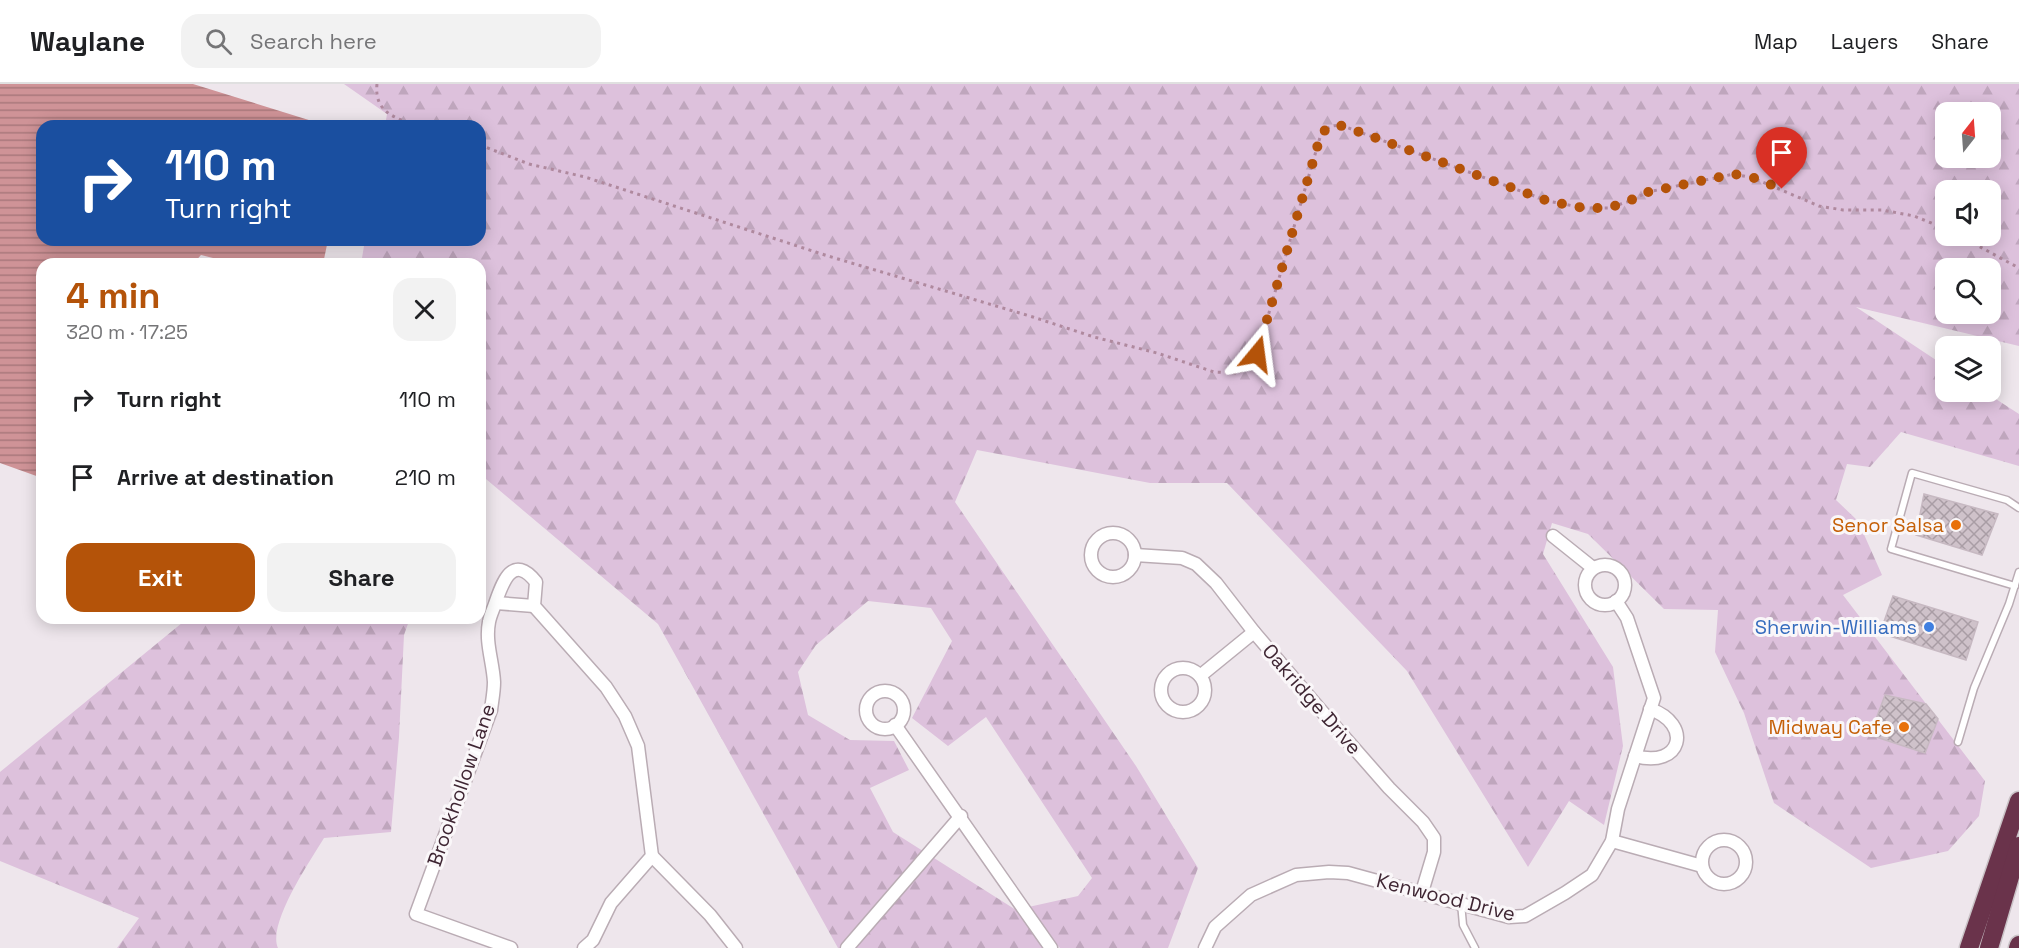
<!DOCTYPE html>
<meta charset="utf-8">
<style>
body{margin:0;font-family:"Space Grotesk",sans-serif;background:#f2f2f2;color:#202124;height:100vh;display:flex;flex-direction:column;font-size:22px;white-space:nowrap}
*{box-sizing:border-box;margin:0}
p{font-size:20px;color:#757577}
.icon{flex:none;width:33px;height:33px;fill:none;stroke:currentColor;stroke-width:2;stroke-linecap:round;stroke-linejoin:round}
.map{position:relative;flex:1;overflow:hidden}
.side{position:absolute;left:36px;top:174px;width:450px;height:366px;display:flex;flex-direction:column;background:#fff;border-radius:18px;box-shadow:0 3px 15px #0003}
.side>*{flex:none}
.hud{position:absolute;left:36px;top:36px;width:450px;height:126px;border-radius:18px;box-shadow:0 3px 15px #0003;background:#1a4fa0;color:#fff;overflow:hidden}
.needle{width:39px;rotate:17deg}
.fabs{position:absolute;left:1935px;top:18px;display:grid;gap:12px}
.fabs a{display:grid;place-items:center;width:66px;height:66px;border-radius:12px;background:#fff;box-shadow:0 3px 15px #0003;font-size:30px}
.pin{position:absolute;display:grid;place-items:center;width:51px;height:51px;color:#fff;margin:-62px -26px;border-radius:50% 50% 50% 0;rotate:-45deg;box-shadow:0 0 6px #0007}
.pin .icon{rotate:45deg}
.me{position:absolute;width:66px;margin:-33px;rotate:16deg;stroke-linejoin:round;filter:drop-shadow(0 0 4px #0008)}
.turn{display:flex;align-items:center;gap:21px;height:126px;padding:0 30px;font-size:27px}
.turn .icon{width:78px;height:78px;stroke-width:2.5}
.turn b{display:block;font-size:42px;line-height:51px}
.round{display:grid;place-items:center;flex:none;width:63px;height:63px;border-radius:18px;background:#f2f2f2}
.headline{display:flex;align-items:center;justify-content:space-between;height:102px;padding:0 30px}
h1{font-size:36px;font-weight:700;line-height:45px;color:#b45309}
.cta{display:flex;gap:12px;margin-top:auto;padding:12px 30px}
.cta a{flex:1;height:69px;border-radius:18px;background:#b45309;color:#fff;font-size:24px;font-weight:700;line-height:69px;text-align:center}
.cta a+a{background:#f2f2f2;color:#202124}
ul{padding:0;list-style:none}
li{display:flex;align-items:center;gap:18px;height:78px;padding:0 30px}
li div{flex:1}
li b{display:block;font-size:22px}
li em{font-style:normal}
header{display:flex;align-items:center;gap:36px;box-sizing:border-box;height:84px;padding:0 30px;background:#fff;border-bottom:2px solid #e0e0e0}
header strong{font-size:28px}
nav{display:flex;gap:33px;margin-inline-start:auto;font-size:21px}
.search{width:420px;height:54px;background:#f2f2f2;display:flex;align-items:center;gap:15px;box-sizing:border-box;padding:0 21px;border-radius:18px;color:#757577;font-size:22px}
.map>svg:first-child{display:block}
.forest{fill:url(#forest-firs);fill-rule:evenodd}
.water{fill:url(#water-rules)}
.building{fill:url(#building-cross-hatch);stroke:#c7b9c2;stroke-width:1.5}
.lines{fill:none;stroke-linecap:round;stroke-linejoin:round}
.lane-casing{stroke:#baacb4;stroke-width:9}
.street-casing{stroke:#baacb4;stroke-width:15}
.highway-casing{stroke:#c9c2c6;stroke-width:21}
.path{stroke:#af899e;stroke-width:3;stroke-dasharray:3 4.5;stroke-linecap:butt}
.lane{stroke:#fff;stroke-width:6}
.street{stroke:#fff;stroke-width:12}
.highway{stroke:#6a334b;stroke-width:18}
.route{stroke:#b45309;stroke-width:10;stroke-dasharray:0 18}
.food-dot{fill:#e8710a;stroke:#faf7f9;stroke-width:2}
.shop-dot{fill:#3f7fe0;stroke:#faf7f9;stroke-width:2}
.labels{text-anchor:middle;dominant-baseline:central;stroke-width:6;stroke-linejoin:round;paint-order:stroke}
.food-label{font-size:20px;fill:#c56008;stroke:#faf7f9;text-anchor:end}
.shop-label{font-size:20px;fill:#366cbe;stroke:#faf7f9;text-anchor:end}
.street-label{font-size:20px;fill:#3f2633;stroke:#faf7f9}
</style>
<header>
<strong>Waylane</strong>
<div class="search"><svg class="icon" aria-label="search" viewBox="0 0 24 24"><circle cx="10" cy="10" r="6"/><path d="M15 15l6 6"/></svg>Search here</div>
<nav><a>Map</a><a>Layers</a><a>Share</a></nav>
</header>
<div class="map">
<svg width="2019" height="864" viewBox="0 0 2019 864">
<defs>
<pattern id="forest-firs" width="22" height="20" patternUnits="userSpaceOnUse" patternTransform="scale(1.5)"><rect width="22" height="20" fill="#ddc1dc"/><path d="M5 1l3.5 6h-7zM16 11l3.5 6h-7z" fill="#bfa6bd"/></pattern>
<pattern id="water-rules" width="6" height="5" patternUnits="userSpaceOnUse" patternTransform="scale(1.5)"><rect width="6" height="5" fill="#cf9397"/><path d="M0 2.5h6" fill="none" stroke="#a9787c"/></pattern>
<pattern id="building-cross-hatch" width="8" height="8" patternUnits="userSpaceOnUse" patternTransform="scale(1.5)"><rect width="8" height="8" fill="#cfc2ca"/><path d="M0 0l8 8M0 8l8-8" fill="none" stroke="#a99da5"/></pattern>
</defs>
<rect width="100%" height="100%" fill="#eee6ec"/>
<g class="forest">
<path d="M344,0H2019V262L1856,223L1945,282L1946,308H1985L2019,330V382L1901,348L1870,383L1847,380L1836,416L1858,437L1882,491L1843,511L1985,697L1979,732L1948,767L1871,784L1774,719L1744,629L1715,568L1718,526L1664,525L1588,450L1552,439L1543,470L1613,583L1623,662L1604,741L1569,717L1528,783L1407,587L1227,399H1150L977,366L955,418L1136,682L1198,784L1168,864H1060L1024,824L1078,812L1092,794L986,633L948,662L912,634L952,557L931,524L868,517L816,561L798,588L808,631L850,656L894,657L909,686L870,704L893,748L1032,836L1047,864H838L658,540L480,390V180H361L365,156H480V42H385L387,30ZM1946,28H1990V74H1946ZM1946,106H1990V152H1946ZM1946,184H1990V230H1946Z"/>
<path d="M188,534H410L404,551L399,653L391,748L324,754C310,777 267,840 278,864H117L139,834L0,777V688Z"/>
</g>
<path class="water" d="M0,0H193L312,37L318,42H42V156H328L323,180H237L201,171L193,180H42V394L0,379Z"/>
<g class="building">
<path d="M1924,410L1998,430L1982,471L1916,451Z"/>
<path d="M1893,512L1978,538L1966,576L1880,549Z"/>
<path d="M1885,611L1926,620L1938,635L1925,669L1870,651Z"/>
</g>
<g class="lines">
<defs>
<g id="lane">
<path d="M2015,502L1891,465L1912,389L2007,416L2019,424"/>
<path d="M1958,658L1974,604L2009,520L2019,488"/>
<path d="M1461,819L1463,841L1475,864"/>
</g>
<g id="street">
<circle cx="1113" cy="471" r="22"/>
<path d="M1553,452L1593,484"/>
<path d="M1135,471L1182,474L1196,480L1216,499L1254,548L1318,623L1389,704L1423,738L1434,754V768L1422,808"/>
<circle cx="1605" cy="501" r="20"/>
<path d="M496,519L534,522"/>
<circle cx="1183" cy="606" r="22"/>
<path d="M1200,592L1254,548"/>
<circle cx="885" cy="626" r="19"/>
<path d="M895,641L1051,864"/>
<path d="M1635,672C1682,685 1693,640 1650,625"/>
<circle cx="1724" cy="778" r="22"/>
<path d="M1612,757L1702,782"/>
<path d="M652,772L710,831L736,864"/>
<path d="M511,864L416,830L491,626C492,617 494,608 494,598C493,578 485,558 489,538C490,532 493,526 495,520C502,500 512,468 536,498L534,522L606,603L625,632L638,662L652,772L611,819L593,856L584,864"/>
<path d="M847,864L961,732"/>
<path d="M1205,864L1215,843L1251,811L1296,791L1329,788L1348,789L1509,833L1525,832L1565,809L1592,791L1612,757L1618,725L1654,614L1627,534L1616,517"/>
</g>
<g id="highway">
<path d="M1969,864L2019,717"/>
<path d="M1989,864L2019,762"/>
<path d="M2018,864L2019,861"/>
</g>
</defs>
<use href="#lane" class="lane-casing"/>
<use href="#street" class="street-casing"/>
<use href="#highway" class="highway-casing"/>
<g class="path">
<path d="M377,0C374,28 394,33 416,42"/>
<path d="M480,61L529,80L585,93L828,172L1033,233L1094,253L1157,269L1214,288L1237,289L1244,286L1252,280L1257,270L1321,50C1328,43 1333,40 1343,42L1548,117L1584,124H1608L1627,118L1648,108L1734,90L1753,94L1819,122L1843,126H1882L1914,132L1946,145"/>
<path d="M1960,152L2019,184"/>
</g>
<use href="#lane" class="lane"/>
<use href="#street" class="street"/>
<use href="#highway" class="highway"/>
</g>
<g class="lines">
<path class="route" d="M1257,270L1321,50C1328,43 1333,41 1343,42L1548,117L1584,124H1608L1627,118L1648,108L1734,90L1754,94L1782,105"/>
</g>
<g class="food-dot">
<circle cx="1956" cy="441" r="6"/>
<circle cx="1904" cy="643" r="6"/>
</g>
<circle class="shop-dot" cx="1929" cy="543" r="6"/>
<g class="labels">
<g class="food-label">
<text x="1944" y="441">Senor Salsa</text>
<text x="1892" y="643">Midway Cafe</text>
</g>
<g class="shop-label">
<text x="1917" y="543">Sherwin-Williams</text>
</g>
<g class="street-label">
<text transform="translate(1312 615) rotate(49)">Oakridge Drive</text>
<text transform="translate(461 701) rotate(-71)">Brookhollow Lane</text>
<text transform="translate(1446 813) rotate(14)">Kenwood Drive</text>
</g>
</g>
</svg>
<div class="fabs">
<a><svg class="needle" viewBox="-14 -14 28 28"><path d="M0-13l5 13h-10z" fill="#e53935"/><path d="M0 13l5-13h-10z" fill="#757577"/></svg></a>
<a><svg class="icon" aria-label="sound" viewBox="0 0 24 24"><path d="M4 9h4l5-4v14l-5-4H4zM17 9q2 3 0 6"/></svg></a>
<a><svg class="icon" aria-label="search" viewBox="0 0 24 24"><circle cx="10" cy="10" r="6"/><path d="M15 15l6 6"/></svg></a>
<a><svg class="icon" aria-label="layers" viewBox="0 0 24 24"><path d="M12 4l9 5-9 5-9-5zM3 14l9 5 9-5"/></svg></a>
</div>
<div class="pin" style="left:1782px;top:105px;background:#d93025"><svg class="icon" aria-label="arrive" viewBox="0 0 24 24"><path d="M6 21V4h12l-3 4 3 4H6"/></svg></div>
<svg class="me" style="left:1257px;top:270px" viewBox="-20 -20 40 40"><path d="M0-17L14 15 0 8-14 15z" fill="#b45309" stroke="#fff" stroke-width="4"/></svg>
<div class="hud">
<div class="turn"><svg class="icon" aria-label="right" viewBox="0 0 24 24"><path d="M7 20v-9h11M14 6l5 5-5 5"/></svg><div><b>110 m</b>Turn right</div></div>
</div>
<section class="side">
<div class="headline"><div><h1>4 min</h1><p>320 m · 17:25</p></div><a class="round"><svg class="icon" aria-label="close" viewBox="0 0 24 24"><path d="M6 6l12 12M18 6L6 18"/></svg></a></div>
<ul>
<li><svg class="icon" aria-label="right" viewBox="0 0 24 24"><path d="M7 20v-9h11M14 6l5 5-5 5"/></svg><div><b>Turn right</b></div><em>110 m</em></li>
<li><svg class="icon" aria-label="arrive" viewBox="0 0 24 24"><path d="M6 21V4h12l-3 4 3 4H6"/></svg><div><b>Arrive at destination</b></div><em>210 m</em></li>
</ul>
<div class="cta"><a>Exit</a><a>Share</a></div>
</section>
</div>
